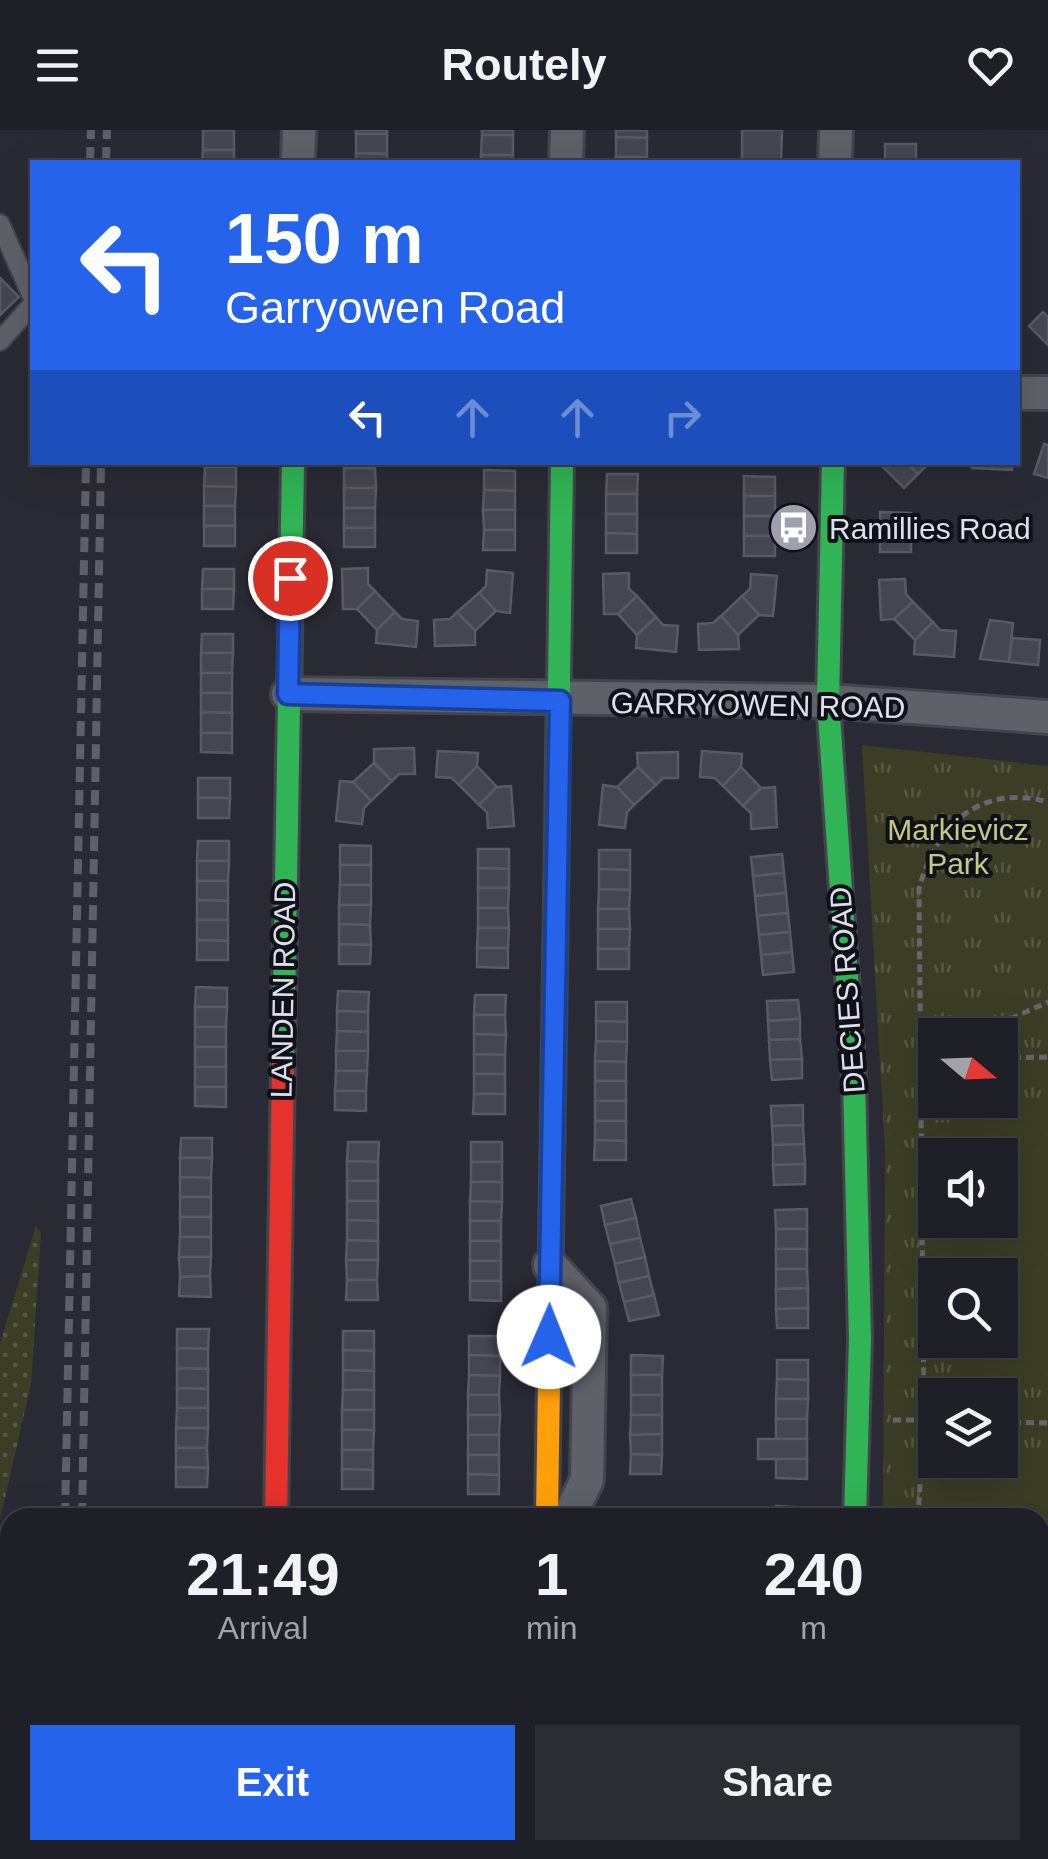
<!DOCTYPE html>
<style>
body{margin:0;font-family:Arial,sans-serif;background:#2c2d33;color:#f1f3f6;height:100vh;display:flex;flex-direction:column;font-size:38px;white-space:nowrap}
*{box-sizing:border-box;margin:0}
p{font-size:32px;color:#a1a3a7}
.icon{flex:none;width:55px;height:55px;fill:none;stroke:currentColor;stroke-width:2;stroke-linecap:round;stroke-linejoin:round}
.map{position:relative;flex:1;overflow:hidden}
.drawer{position:absolute;left:0px;top:1378px;width:1050px;height:352px;display:flex;flex-direction:column;background:#1f2027;border-radius:30px 30px 0 0;box-shadow:0 10px 40px #0002,0 0 0 2px #3c3e44}
.drawer>*{flex:none}
.guide{position:absolute;left:30px;top:30px;width:990px;height:305px;border-radius:0px;box-shadow:0 10px 40px #0002,0 0 0 2px #3c3e44;background:#2563eb;color:#fff;overflow:hidden}
.needle{width:65px;rotate:109deg}
.controls{position:absolute;left:918px;top:888px;display:grid;gap:20px}
.controls a{display:grid;place-items:center;width:100px;height:100px;border-radius:0px;background:#1f2027;box-shadow:0 10px 40px #0002,0 0 0 2px #3c3e44;font-size:50px}
.pin{position:absolute;display:grid;place-items:center;width:85px;height:85px;color:#fff;margin:-42px;border:5px solid #fff;border-radius:50%;box-shadow:0 2px 10px #0007}
.me{position:absolute;width:110px;margin:-55px;rotate:1deg;stroke-linejoin:round;filter:drop-shadow(0 0 8px #0008)}
.turn{display:flex;align-items:center;gap:35px;height:210px;padding:0 30px;font-size:45px}
.turn .icon{width:130px;height:130px;stroke-width:2.5}
.turn b{display:block;font-size:70px;line-height:85px}
.lanes{display:flex;align-items:center;height:95px;padding:0 30px;background:#0003;justify-content:center;gap:50px;direction:ltr}
.lanes .off{opacity:.35}
.eta{display:flex;justify-content:space-evenly;align-items:center;height:170px;text-align:center}
.eta b{font-size:60px;font-weight:800;line-height:70px}
.action{display:flex;gap:20px;margin-top:auto;padding:20px 30px}
.action a{flex:1;height:115px;border-radius:0px;background:#2563eb;color:#fff;font-size:40px;font-weight:800;line-height:115px;text-align:center}
.action a+a{background:#2c2d33;color:#f1f3f6}
header{display:flex;justify-content:space-between;align-items:center;height:130px;padding:0 30px;background:#1f2027;font-size:45px;font-weight:800}
.map>svg:first-child{display:block}
.grass{fill:url(#grass-dots)}
.park{fill:url(#park-tufts);fill-rule:evenodd}
.garden{fill:#3b3d24}
.building{fill:#454651;stroke:#595a63;stroke-width:2.5}
.lines{fill:none;stroke-linecap:round;stroke-linejoin:round}
.lane-casing{stroke:#43454d;stroke-width:22}
.street-casing{stroke:#43454d;stroke-width:38}
.fast-casing{stroke:#43454d;stroke-width:28}
.slow-casing{stroke:#43454d;stroke-width:28}
.jam-casing{stroke:#43454d;stroke-width:28}
.path{stroke:#66666e;stroke-width:5;stroke-dasharray:8 5;stroke-linecap:butt}
.lane{stroke:#5f6169;stroke-width:18}
.street{stroke:#5f6169;stroke-width:32}
.fast{stroke:#30b455;stroke-width:22}
.slow{stroke:#ff9f0a;stroke-width:22}
.jam{stroke:#e5322d;stroke-width:22}
.rail{stroke:#5f6067;stroke-width:8;stroke-dasharray:15 8;stroke-linecap:butt}
.route-casing{stroke:#184099;stroke-width:25}
.route{stroke:#2563eb;stroke-width:18}
.labels{text-anchor:middle;dominant-baseline:central;stroke-width:8;stroke-linejoin:round;paint-order:stroke}
.poi-label{font-size:30px;fill:#dddfeb;stroke:#101118;text-anchor:start}
.street-label{font-size:30px;fill:#dddfeb;stroke:#101118}
.park-label{font-size:30px;fill:#c5c986;stroke:#101118}
</style>
<header><svg class="icon" aria-label="menu" viewBox="0 0 24 24"><path d="M4 6h16M4 12h16M4 18h16"/></svg>Routely<svg class="icon" aria-label="heart" viewBox="0 0 24 24"><path d="M12 20l-8-8c-3-5 5-10 8-4 3-6 11-1 8 4z"/></svg></header>
<div class="map">
<svg width="1048" height="1729" viewBox="0 0 1048 1729">
<defs>
<pattern id="grass-dots" width="8" height="8" patternUnits="userSpaceOnUse" patternTransform="scale(2.5)"><rect width="8" height="8" fill="#3b3d24"/><path d="M2 2h.1M6 6h.1" fill="none" stroke="#575944" stroke-width="1.8" stroke-linecap="round"/></pattern>
<pattern id="park-tufts" width="24" height="20" patternUnits="userSpaceOnUse" patternTransform="scale(2.5)"><rect width="24" height="20" fill="#3b3d24"/><path d="M3 7l-1-3M5 7V3M7 7l1-3M15 17l-1-3M17 17v-4M19 17l1-3" fill="none" stroke="#575944"/></pattern>
</defs>
<rect width="100%" height="100%" fill="#292a34"/>
<path class="grass" d="M36,1096L41,1103L31,1254L0,1390V1213Z"/>
<path class="park" d="M862,615L1048,636V1729H853V1720H1040V1388L883,1387L885,1020ZM935,905H1000V970H935ZM935,1025H1000V1090H935ZM935,1145H1000V1210H935ZM935,1265H1000V1330H935Z"/>
<g class="garden">
<path d="M1048,988V1255H957L958,1210H1000V1145H960L962,1090H1000V1025H964L965,989Z"/>
<path d="M944,1333L1048,1336V1729H924V1720H1040V1388L942,1387Z"/>
</g>
<g class="building">
<rect x="203" y="0" width="31" height="20"/>
<rect x="356" y="0" width="31" height="4"/>
<rect x="482" y="0" width="31" height="5"/>
<path d="M616,0H647V8L616,7Z"/>
<path d="M742,0H782L781,32H742Z"/>
<path d="M356,4H387V24L356,23Z"/>
<path d="M482,5H513V25H481Z"/>
<path d="M616,7L647,8V27H616Z"/>
<rect x="885" y="14" width="31" height="18"/>
<path d="M203,20H234V32H202Z"/>
<path d="M356,23L387,24V32H356Z"/>
<path d="M481,25H513L512,32H481Z"/>
<rect x="616" y="27" width="31" height="5"/>
<path d="M0,148L19,167L0,185Z"/>
<path d="M1043,182L1048,187V215L1029,196Z"/>
<path d="M1044,314L1048,315V348L1034,344Z"/>
<path d="M885,332H906L918,344L904,358L882,336Z"/>
<path d="M906,332H930L918,344Z"/>
<path d="M972,332H992V339L972,338Z"/>
<path d="M992,332H1012V340L992,339Z"/>
<path d="M205,337H236V357L204,356Z"/>
<path d="M344,338H375L376,358H344Z"/>
<path d="M484,340L515,341V361L484,360Z"/>
<path d="M607,344H638L637,364H606Z"/>
<path d="M744,346L775,347V366H744Z"/>
<path d="M204,356L236,357L235,376H204Z"/>
<path d="M344,358H376L375,378H344Z"/>
<path d="M484,360L515,361V380H483Z"/>
<rect x="606" y="364" width="31" height="20"/>
<rect x="744" y="366" width="31" height="20"/>
<rect x="204" y="376" width="31" height="20"/>
<rect x="344" y="378" width="31" height="20"/>
<path d="M483,380H515V400H484Z"/>
<path d="M880,382L911,383V402H880Z"/>
<path d="M606,384H637V404L606,403Z"/>
<rect x="744" y="386" width="31" height="20"/>
<rect x="204" y="396" width="31" height="20"/>
<rect x="344" y="398" width="31" height="19"/>
<path d="M484,400H515V420H483Z"/>
<rect x="880" y="402" width="31" height="20"/>
<path d="M606,403L637,404V423H606Z"/>
<rect x="744" y="406" width="31" height="20"/>
<path d="M368,438V454L375,461L357,479H343L342,439Z"/>
<path d="M203,439H234V459H202Z"/>
<path d="M487,440L513,443L510,483L496,481L479,463L486,456Z"/>
<path d="M629,443V459L637,466L618,484H604L603,444Z"/>
<path d="M751,444L777,446L773,486L759,485L742,466L750,459Z"/>
<path d="M905,449L906,464L913,472L894,489L881,490L879,450Z"/>
<path d="M202,459H234L233,479H202Z"/>
<path d="M375,461L395,482L377,500L357,479Z"/>
<path d="M479,463L496,481L475,501L457,482Z"/>
<path d="M637,466L656,487L637,505L618,484Z"/>
<path d="M742,466L759,485L738,505L721,486Z"/>
<path d="M913,472L933,492L915,510L894,489Z"/>
<path d="M395,482L402,489L418,491L416,517L376,513L377,500Z"/>
<path d="M457,482L475,501V515L435,516L434,490L450,489Z"/>
<path d="M721,486L738,505L739,519L699,520L698,494L713,493Z"/>
<path d="M656,487L663,495L678,496L676,522L636,518L637,505Z"/>
<path d="M990,490L1013,493L1009,532L980,529Z"/>
<path d="M933,492L940,500L956,501L954,527L914,524L915,510Z"/>
<path d="M202,504H233V523H201Z"/>
<path d="M1012,508L1040,510L1038,535L1009,532Z"/>
<path d="M201,523H233L232,543H201Z"/>
<rect x="201" y="543" width="31" height="20"/>
<path d="M201,563H232V583L201,582Z"/>
<path d="M201,582L232,583V603H201Z"/>
<path d="M201,603H232V623L201,622Z"/>
<path d="M414,618L415,644H399L392,651L374,633V619Z"/>
<path d="M438,621L478,623L477,636L459,655L452,648L436,647Z"/>
<path d="M702,621L742,624L741,637L723,656L715,648L700,647Z"/>
<path d="M678,622V648H663L656,655L638,637L637,623Z"/>
<path d="M374,633L392,651L371,671L353,652Z"/>
<path d="M477,636L497,657L479,675L459,655Z"/>
<path d="M638,637L656,655L634,675L617,657Z"/>
<path d="M741,637L761,658L743,676L723,656Z"/>
<rect x="198" y="648" width="32" height="20"/>
<path d="M340,651L353,652L371,671L364,678L362,694L336,691Z"/>
<path d="M603,655L617,657L634,675L627,682L625,698L599,695Z"/>
<path d="M511,656L514,696L488,698L487,682L479,675L497,657Z"/>
<path d="M775,657L777,697L751,699V683L743,676L761,658Z"/>
<path d="M198,668H230L229,688H198Z"/>
<path d="M198,711H229V731H197Z"/>
<path d="M340,715L371,716V735H340Z"/>
<path d="M478,719H509V739L478,738Z"/>
<path d="M599,720H630V740L599,739Z"/>
<path d="M782,724L784,743L753,746L751,727Z"/>
<path d="M197,731H229L228,751H197Z"/>
<rect x="340" y="735" width="31" height="20"/>
<path d="M478,738L509,739V758H478Z"/>
<path d="M599,739L630,740V760L599,759Z"/>
<path d="M784,743L786,763L755,766L753,746Z"/>
<path d="M197,751H228V771L197,770Z"/>
<path d="M340,755H371V775H339Z"/>
<path d="M478,758H509L508,778H478Z"/>
<path d="M599,759L630,760L629,779H598Z"/>
<path d="M786,763L788,783L757,786L755,766Z"/>
<path d="M197,770L228,771V790H197Z"/>
<path d="M339,775H371L370,795L339,794Z"/>
<path d="M478,778H508L509,798H478Z"/>
<path d="M598,779H629L630,799H598Z"/>
<path d="M788,783L790,802L759,805L757,786Z"/>
<path d="M197,790H228V811L197,810Z"/>
<path d="M339,794L370,795L371,815L339,814Z"/>
<path d="M478,798H509L508,818H477Z"/>
<path d="M598,799H630L629,819H598Z"/>
<path d="M790,802L792,822L761,825L759,805Z"/>
<path d="M197,810L228,811V830H197Z"/>
<path d="M339,814L371,815L370,834H339Z"/>
<path d="M477,818H508V838L477,837Z"/>
<rect x="598" y="819" width="31" height="20"/>
<path d="M792,822L794,842L763,845L761,825Z"/>
<path d="M196,857L227,858V877H195Z"/>
<path d="M338,861L369,862L368,882L337,881Z"/>
<path d="M475,865H506L505,885H474Z"/>
<path d="M798,870L800,889L768,891L767,871Z"/>
<path d="M596,872H627V892L596,891Z"/>
<path d="M195,877H227L226,897H195Z"/>
<path d="M337,881L368,882V902L337,901Z"/>
<path d="M474,885H505L506,905L474,904Z"/>
<path d="M800,889V909L769,910L768,891Z"/>
<path d="M596,891L627,892V912L596,911Z"/>
<rect x="195" y="897" width="31" height="20"/>
<path d="M337,901L368,902V921H336Z"/>
<path d="M474,904L506,905L505,925L474,924Z"/>
<path d="M800,909L802,929L770,930L769,910Z"/>
<path d="M596,911L627,912L626,932L595,931Z"/>
<rect x="195" y="917" width="31" height="20"/>
<path d="M336,921H368L367,941H336Z"/>
<path d="M474,924L505,925V944H474Z"/>
<path d="M802,929V948L772,950L770,930Z"/>
<path d="M595,931L626,932V951H595Z"/>
<rect x="195" y="937" width="31" height="20"/>
<path d="M336,941H367L366,961H335Z"/>
<rect x="474" y="944" width="31" height="20"/>
<rect x="595" y="951" width="31" height="20"/>
<path d="M195,957H226V977L195,976Z"/>
<path d="M335,961H366V981L335,980Z"/>
<path d="M474,964H505V984H473Z"/>
<rect x="595" y="971" width="31" height="20"/>
<path d="M803,975V995L772,996L771,976Z"/>
<path d="M595,991H626V1011L595,1010Z"/>
<path d="M803,995L804,1014L773,1015L772,996Z"/>
<path d="M181,1008H212V1028H180Z"/>
<path d="M595,1010L626,1011V1030H594Z"/>
<path d="M348,1012H379L378,1032L347,1031Z"/>
<rect x="471" y="1012" width="31" height="20"/>
<path d="M804,1014L805,1034L773,1035V1015Z"/>
<path d="M180,1028H212L211,1048L180,1047Z"/>
<path d="M347,1031L378,1032V1051H347Z"/>
<rect x="471" y="1032" width="31" height="20"/>
<path d="M805,1034V1054L774,1055L773,1035Z"/>
<path d="M180,1047L211,1048V1067H180Z"/>
<rect x="347" y="1051" width="31" height="20"/>
<path d="M471,1052H502V1072L470,1071Z"/>
<rect x="180" y="1067" width="31" height="20"/>
<path d="M631,1069L636,1088L605,1095L601,1076Z"/>
<path d="M347,1071H378V1091L347,1090Z"/>
<path d="M470,1071L502,1072L501,1091H470Z"/>
<path d="M807,1079V1099H776L775,1080Z"/>
<rect x="180" y="1087" width="31" height="20"/>
<path d="M636,1088L640,1108L610,1114L605,1095Z"/>
<path d="M347,1090L378,1091V1111L347,1110Z"/>
<rect x="470" y="1091" width="31" height="20"/>
<rect x="776" y="1099" width="31" height="20"/>
<path d="M180,1107H211V1127H179Z"/>
<path d="M640,1108L645,1127L615,1134L610,1114Z"/>
<path d="M347,1110L378,1111V1130H346Z"/>
<rect x="470" y="1111" width="31" height="20"/>
<rect x="776" y="1119" width="31" height="20"/>
<path d="M179,1127H211L210,1146L180,1147Z"/>
<path d="M645,1127L649,1146L619,1153L615,1134Z"/>
<path d="M346,1130H378L377,1150H347Z"/>
<rect x="470" y="1131" width="31" height="20"/>
<path d="M776,1139H807L808,1158L776,1159Z"/>
<path d="M210,1146L211,1167L179,1166L180,1147Z"/>
<path d="M649,1146L654,1165L624,1172L619,1153Z"/>
<path d="M347,1150H377L378,1170H346Z"/>
<path d="M470,1151H501V1171L470,1170Z"/>
<path d="M808,1158V1178L776,1179V1159Z"/>
<path d="M654,1165L659,1185L629,1191L624,1172Z"/>
<path d="M808,1178V1198H777L776,1179Z"/>
<path d="M177,1199H209L208,1219L177,1218Z"/>
<path d="M343,1201H374V1221L343,1220Z"/>
<path d="M469,1206H501L500,1226L469,1225Z"/>
<path d="M177,1218L208,1219V1239L177,1238Z"/>
<path d="M343,1220L374,1221V1241L343,1240Z"/>
<path d="M469,1225L500,1226V1246L469,1245Z"/>
<path d="M631,1225L663,1226L662,1245H631Z"/>
<path d="M777,1230H808V1250L777,1249Z"/>
<path d="M177,1238L208,1239V1259L177,1258Z"/>
<path d="M343,1240L374,1241V1260H343Z"/>
<path d="M469,1245L500,1246L499,1265H468Z"/>
<rect x="631" y="1245" width="31" height="20"/>
<path d="M777,1249L808,1250V1269H776Z"/>
<path d="M177,1258L208,1259V1278H177Z"/>
<path d="M343,1260H374V1280H342Z"/>
<path d="M468,1265H499L500,1285H468Z"/>
<rect x="631" y="1265" width="31" height="20"/>
<path d="M776,1269H808L807,1289H776Z"/>
<path d="M177,1278H208V1298H176Z"/>
<rect x="342" y="1280" width="32" height="20"/>
<path d="M468,1285H500L499,1305H468Z"/>
<path d="M631,1285H662V1304L630,1305Z"/>
<rect x="776" y="1289" width="31" height="20"/>
<path d="M176,1298H208L207,1318H176Z"/>
<path d="M342,1300H374L373,1320H342Z"/>
<path d="M662,1304V1325L631,1324L630,1305Z"/>
<rect x="468" y="1305" width="31" height="20"/>
<rect x="758" y="1309" width="49" height="20"/>
<path d="M176,1318H207L208,1338L176,1337Z"/>
<path d="M342,1320H373V1340L342,1339Z"/>
<path d="M631,1324L662,1325L661,1344H630Z"/>
<path d="M468,1325H499V1345L468,1344Z"/>
<path d="M776,1329H807V1349L776,1348Z"/>
<path d="M176,1337L208,1338L207,1357H176Z"/>
<path d="M342,1339L373,1340V1359H342Z"/>
<path d="M468,1344L499,1345V1364H468Z"/>
<path d="M776,1376L808,1378L807,1388H776Z"/>
<path d="M627,1378L657,1387V1388H624Z"/>
<path d="M181,1723L213,1724V1729H182Z"/>
<path d="M323,1724L354,1725V1729H323Z"/>
<rect x="463" y="1725" width="31" height="4"/>
</g>
<g class="lines">
<defs>
<g id="lane">
<path d="M0,94L32,166"/>
<path d="M0,211L32,175"/>
</g>
<g id="street">
<path d="M298,32L299,0"/>
<path d="M566,32L567,0"/>
<path d="M835,32L836,0"/>
<path d="M1018,263H1048"/>
<path d="M288,564L828,571L1048,587"/>
<path d="M550,1135L590,1178L587,1350L568,1388"/>
<path d="M270,1729V1720"/>
<path d="M540,1729V1720"/>
<path d="M835,1729V1720"/>
</g>
<g id="fast">
<path d="M833,332L828,571L854,949L860,1209L855,1388"/>
<path d="M557,699L562,332"/>
<path d="M283,931L293,332"/>
</g>
<path id="slow" d="M547,1388L557,699"/>
<path id="jam" d="M276,1388L283,931"/>
</defs>
<use href="#lane" class="lane-casing"/>
<use href="#street" class="street-casing"/>
<use href="#fast" class="fast-casing"/>
<use href="#slow" class="slow-casing"/>
<use href="#jam" class="jam-casing"/>
<g class="path">
<path d="M975,905L1048,872"/>
<path d="M1000,928L1048,927"/>
<path d="M922,929L935,923"/>
<path d="M893,1290H935"/>
<path d="M1000,1292L1048,1293"/>
<path d="M918,1388L924,1290L919,759C935,696 980,653 1048,672"/>
<path d="M897,1729V1720"/>
</g>
<use href="#lane" class="lane"/>
<use href="#street" class="street"/>
<use href="#fast" class="fast"/>
<use href="#slow" class="slow"/>
<use href="#jam" class="jam"/>
<g class="rail">
<path d="M90,32L91,0"/>
<path d="M106,32L107,0"/>
<path d="M65,1388L86,332"/>
<path d="M82,1388L101,332"/>
<path d="M61,1729V1720"/>
<path d="M76,1729V1720"/>
</g>
</g>
<g class="lines">
<defs>
<path id="route" d="M290,448L288,564L560,571L549,1207"/>
</defs>
<use href="#route" class="route-casing"/>
<use href="#route" class="route"/>
</g>
<defs>
<symbol id="bus-disc" viewBox="-11 -11 22 22"><circle r="9.5" fill="#9ea0ab" stroke="#101118"/><path d="M-5-6H5V4H4V6H2V4H-2V6H-4V4H-5ZM-3.5-4V0h7V-4ZM-3.5 1.2v1.5H-2V1.2ZM2 1.2v1.5H3.5V1.2Z" fill="#fff"/></symbol>
</defs>
<g fill-rule="evenodd">
<use href="#bus-disc" x="766" y="370" width="55" height="55"/>
</g>
<g class="labels">
<g class="poi-label">
<text x="829" y="398">Ramillies Road</text>
</g>
<g class="street-label">
<text transform="translate(758 575) rotate(1)">GARRYOWEN ROAD</text>
<text transform="translate(283 860) rotate(-89)">LANDEN ROAD</text>
<text transform="translate(847 860) rotate(-94)">DECIES ROAD</text>
</g>
<g class="park-label">
<text x="958" y="699">Markievicz<tspan x="958" dy="34">Park</tspan></text>
</g>
</g>
</svg>
<div class="controls">
<a><svg class="needle" viewBox="-14 -14 28 28"><path d="M0-13l5 13h-10z" fill="#e53935"/><path d="M0 13l5-13h-10z" fill="#a1a3a7"/></svg></a>
<a><svg class="icon" aria-label="sound" viewBox="0 0 24 24"><path d="M4 9h4l5-4v14l-5-4H4zM17 9q2 3 0 6"/></svg></a>
<a><svg class="icon" aria-label="search" viewBox="0 0 24 24"><circle cx="10" cy="10" r="6"/><path d="M15 15l6 6"/></svg></a>
<a><svg class="icon" aria-label="layers" viewBox="0 0 24 24"><path d="M12 4l9 5-9 5-9-5zM3 14l9 5 9-5"/></svg></a>
</div>
<div class="pin" style="left:290px;top:448px;background:#d93025"><svg class="icon" aria-label="arrive" viewBox="0 0 24 24"><path d="M6 21V4h12l-3 4 3 4H6"/></svg></div>
<svg class="me" style="left:549px;top:1207px" viewBox="-20 -20 40 40"><circle r="19" fill="#fff"/><path d="M0-13L10 11 0 6-10 11z" fill="#2563eb"/></svg>
<div class="guide">
<div class="turn"><svg class="icon" aria-label="left" viewBox="0 0 24 24"><path d="M17 20v-9H6M10 6l-5 5 5 5"/></svg><div><b>150 m</b>Garryowen Road</div></div>
<div class="lanes"><svg class="icon" aria-label="left" viewBox="0 0 24 24"><path d="M17 20v-9H6M10 6l-5 5 5 5"/></svg><svg class="icon off" aria-label="ahead" viewBox="0 0 24 24"><path d="M12 20V5M6 11l6-6 6 6"/></svg><svg class="icon off" aria-label="ahead" viewBox="0 0 24 24"><path d="M12 20V5M6 11l6-6 6 6"/></svg><svg class="icon off" aria-label="right" viewBox="0 0 24 24"><path d="M7 20v-9h11M14 6l5 5-5 5"/></svg></div>
</div>
<section class="drawer">
<div class="eta">
<div><b>21:49</b><p>Arrival</p></div>
<div><b>1</b><p>min</p></div>
<div><b>240</b><p>m</p></div>
</div>
<div class="action"><a>Exit</a><a>Share</a></div>
</section>
</div>
